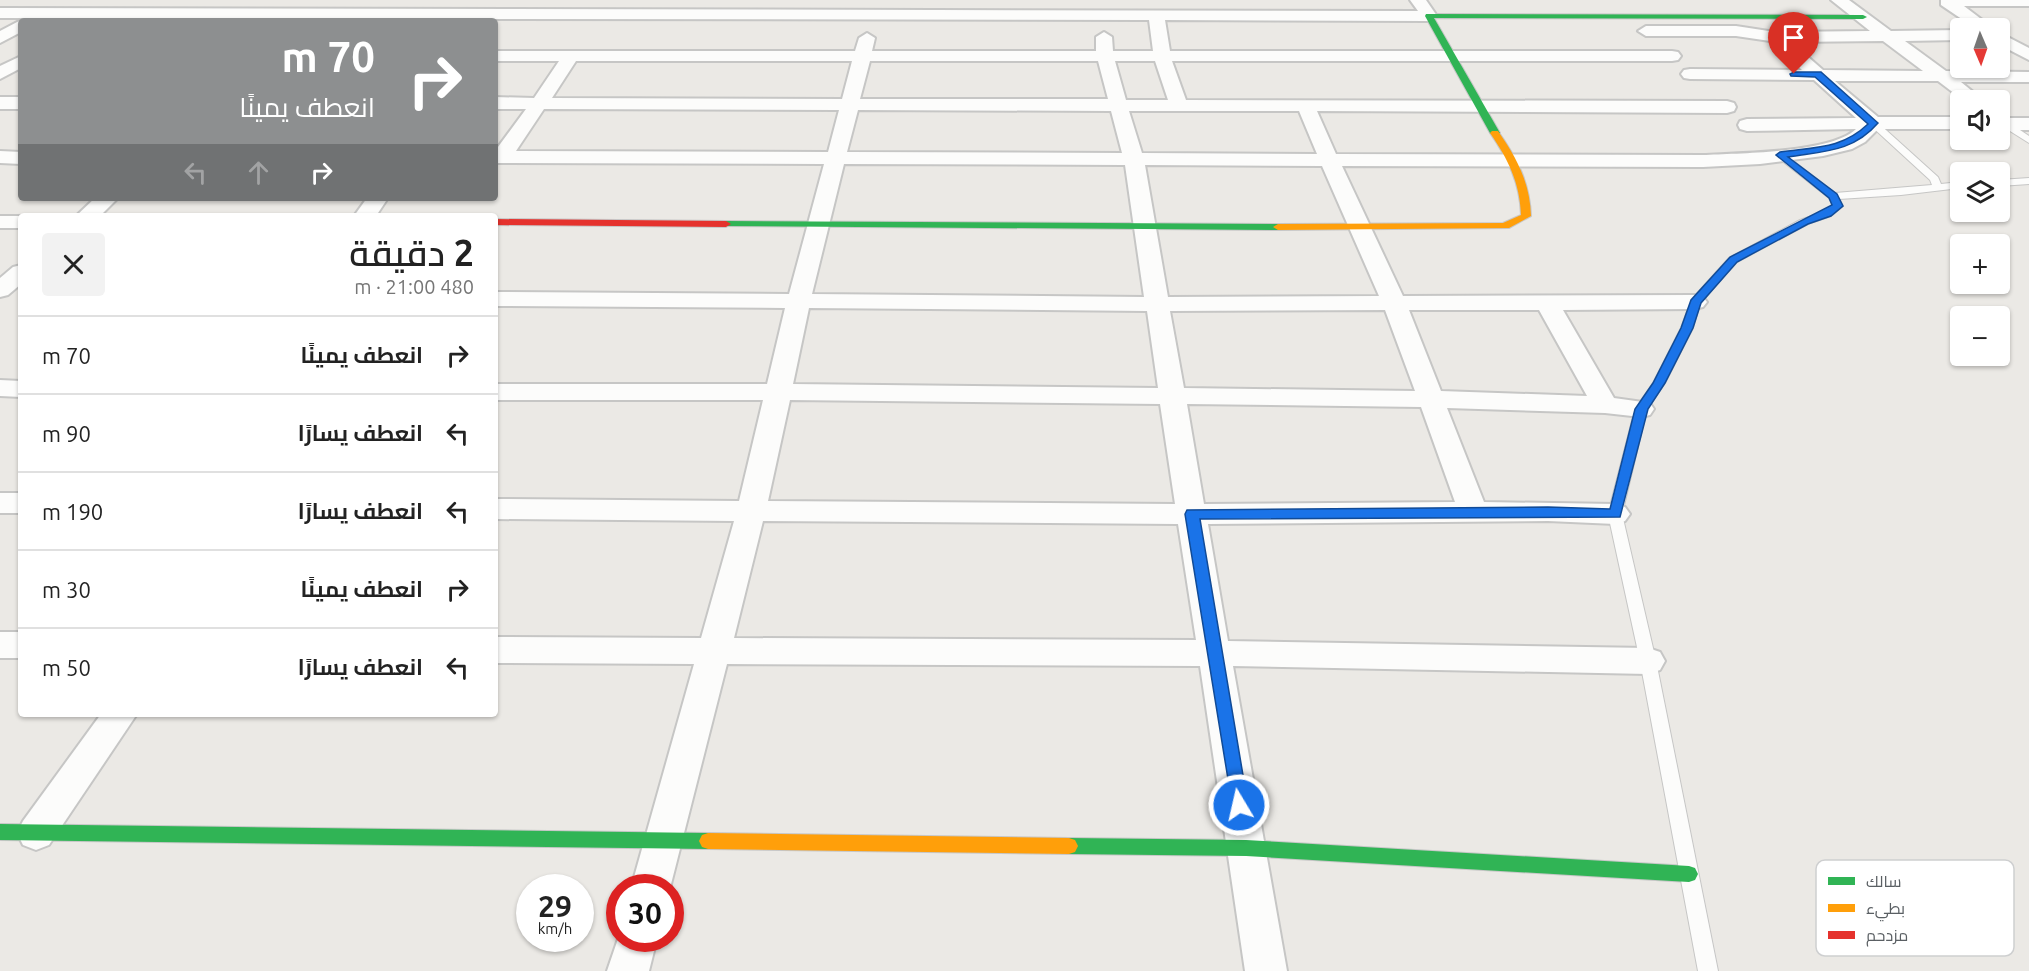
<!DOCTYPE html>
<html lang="ar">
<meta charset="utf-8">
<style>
body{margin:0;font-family:Ubuntu,Cairo,sans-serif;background:#f2f2f2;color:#222;direction:rtl;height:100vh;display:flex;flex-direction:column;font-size:22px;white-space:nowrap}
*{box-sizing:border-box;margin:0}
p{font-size:20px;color:#767676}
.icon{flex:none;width:33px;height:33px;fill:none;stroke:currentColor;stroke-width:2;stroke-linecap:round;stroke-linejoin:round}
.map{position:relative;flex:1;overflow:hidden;direction:ltr}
.drawer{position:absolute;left:18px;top:213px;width:480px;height:504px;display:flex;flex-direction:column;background:#fff;border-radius:6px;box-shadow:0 2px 4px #0004;direction:rtl}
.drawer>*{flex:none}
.hud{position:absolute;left:18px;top:18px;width:480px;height:183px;border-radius:6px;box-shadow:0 2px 4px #0004;direction:rtl;background:#8d8f90;color:#fff;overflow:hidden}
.needle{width:39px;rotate:178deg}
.tools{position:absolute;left:1950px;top:18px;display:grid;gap:12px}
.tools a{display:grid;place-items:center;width:60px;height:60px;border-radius:6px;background:#fff;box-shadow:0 2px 4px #0004;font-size:30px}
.speed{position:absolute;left:516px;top:874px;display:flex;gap:12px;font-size:30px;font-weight:700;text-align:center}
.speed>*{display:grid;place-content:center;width:78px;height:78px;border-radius:50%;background:#fff;box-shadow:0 2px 4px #0004;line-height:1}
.speed small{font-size:15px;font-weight:400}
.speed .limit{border:9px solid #d22;background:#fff;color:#111}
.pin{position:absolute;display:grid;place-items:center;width:51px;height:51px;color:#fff;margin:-62px -26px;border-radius:50% 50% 50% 0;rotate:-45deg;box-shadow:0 0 6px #0007}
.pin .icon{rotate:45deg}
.me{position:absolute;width:66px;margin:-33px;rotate:351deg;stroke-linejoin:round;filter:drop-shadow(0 0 4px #0008)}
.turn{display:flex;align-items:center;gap:21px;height:126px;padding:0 24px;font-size:27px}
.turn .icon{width:78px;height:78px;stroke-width:2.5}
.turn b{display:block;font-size:42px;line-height:51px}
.lanes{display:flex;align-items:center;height:57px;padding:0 24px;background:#0003;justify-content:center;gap:30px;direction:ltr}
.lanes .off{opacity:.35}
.round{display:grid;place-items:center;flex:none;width:63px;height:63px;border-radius:6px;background:#f2f2f2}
.overview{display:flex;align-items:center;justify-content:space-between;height:102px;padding:0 24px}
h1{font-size:36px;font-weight:600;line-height:45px}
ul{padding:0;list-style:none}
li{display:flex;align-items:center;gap:18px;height:78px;padding:0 24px;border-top:2px solid #e0e0e0}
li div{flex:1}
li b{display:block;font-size:22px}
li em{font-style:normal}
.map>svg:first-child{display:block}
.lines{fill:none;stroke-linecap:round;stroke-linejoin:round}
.lane-casing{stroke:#c6c6c5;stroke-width:2}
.street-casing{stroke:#c6c6c5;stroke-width:4}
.fast-casing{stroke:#c7c7c7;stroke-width:2}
.slow-casing{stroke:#c7c7c7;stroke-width:2}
.jam-casing{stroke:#c7c7c7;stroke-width:2}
.lane{fill:#fcfcfb;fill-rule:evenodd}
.street{fill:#fcfcfb;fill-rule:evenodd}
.fast{fill:#30b455;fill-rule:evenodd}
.slow{fill:#ff9f0a;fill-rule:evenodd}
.jam{fill:#e5322d;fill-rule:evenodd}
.route{fill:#1a73e8;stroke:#114b97;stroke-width:1.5}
.key{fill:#fff;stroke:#cecfd0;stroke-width:1.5}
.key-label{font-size:16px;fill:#5a5f63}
</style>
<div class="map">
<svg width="2029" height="971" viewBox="0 0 2029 971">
<rect width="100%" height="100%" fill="#ebe9e5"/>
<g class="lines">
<defs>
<g id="lane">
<path d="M1870,121H1876L1938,177L1941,184L1960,182V188L1901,195L1839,199L1843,206L1831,216L1808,224L1737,262L1700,303L1693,328L1665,383L1647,409L1622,514L1656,661L1718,971H1698L1640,661L1608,514L1635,409L1653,383L1681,328L1691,300L1729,258L1800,220L1823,212L1833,205L1829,198L1777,157V153H1783L1835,193L1932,185L1930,180L1870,125Z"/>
<path d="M2002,122H2008L2029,136V143L2002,126Z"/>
<path d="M2029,178V184L2000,186V180Z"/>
</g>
<g id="street">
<path d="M1410,0H1426L1437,16L1429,21L1165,20L1170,51H1672L1678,52L1681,56L1678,60L1672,61H1172L1186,100L1727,101L1734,103L1736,107L1734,111L1727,113L1317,111L1336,154L1703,155C1739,153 1832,153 1856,129L1747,131L1740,129L1738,125L1740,121L1747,119L1856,118L1814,80L1690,79L1684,78L1681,74L1684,70L1690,69L1802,70L1770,41L1736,36H1646L1638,31L1646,26H1736L1775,32L1870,31L1831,0H1849L1891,31L1960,30V40L1905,41L1946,71L2029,72V82H1961L1983,100H1963L1938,81H1835L1878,117H1960V129H1878L1865,142L1852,149L1823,156L1760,164L1703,167L1342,166L1403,296L1695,295L1703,297L1707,302L1703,307L1695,309L1563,310L1614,398L1650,403L1654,409L1650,415L1641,417L1605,413L1447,408L1484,502L1615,504L1625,507L1630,514L1625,521L1615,524L1548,521L1208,524L1228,641L1648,648L1660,652L1665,661L1660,670L1648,674L1233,666L1287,971H1245L1200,666L727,664L670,888H631L694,664L495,663V637L701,638L734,521L495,519V499L739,501L763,400H495V384H767L785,308L495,306V292L789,294L824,164L495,163V151L526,109H495V97L534,98L559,61H495V51H855L859,38L867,33L875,38L872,51H1096V37L1104,32L1112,37L1113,51H1153L1149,20L0,18V8L1418,11ZM1883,41L1923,71L1823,70L1791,42ZM576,61H852L842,99L552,98ZM870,61H1098L1108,99H860ZM1115,61H1155L1168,100H1126ZM544,109L839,110L828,152L516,151ZM858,110L1111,111L1122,153L847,152ZM1129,111H1299L1317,154L1142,153ZM844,164L1125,165L1144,297L812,294ZM1145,165L1322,166L1379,296L1168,297ZM809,308L1147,311L1158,388L793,384ZM1385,310L1415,391L1184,388L1170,311ZM1409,310H1539L1587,396L1441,391ZM790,400L1160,404L1175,504L768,501ZM1187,404L1421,407L1455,502L1204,504ZM763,521L1178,524L1196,640L734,638Z"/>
<path d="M1941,0H2029V6H1964L1993,28H1975L1941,5Z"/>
<path d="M21,20L25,21H21V32L0,43V31Z"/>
<path d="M2000,33L2029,48V60L2000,45Z"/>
<path d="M21,56V68L0,79V66Z"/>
<rect x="0" y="97" width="21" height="12"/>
<rect x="2000" y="118" width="29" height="12"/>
<path d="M0,151L21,152V164L0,163Z"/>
<path d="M95,198H118L100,216H76Z"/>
<path d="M367,198H388L376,216H354Z"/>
<path d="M0,216H23H21V228H0Z"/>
<path d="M21,265V284L8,295L0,297V278L13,267Z"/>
<path d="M0,380L21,381V397L0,396Z"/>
<rect x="0" y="493" width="21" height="20"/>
<rect x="0" y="632" width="21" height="26"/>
<path d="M101,714H137L49,845L36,850L23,845L17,833L23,821Z"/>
<path d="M620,933V939H657L649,971H607Z"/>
</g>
<g id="fast">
<path d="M1426,14L1863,15L1867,17L1863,19L1434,18L1500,133L1495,136L1490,133L1425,16Z"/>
<path d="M726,221L1278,224L1283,227L1278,230L722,226V222Z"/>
<path d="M0,824L708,833L714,835L717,841L714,847L708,849L0,840Z"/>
<path d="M1069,838L1246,840L1689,866L1695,868L1698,874L1695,880L1689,882L1246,856L1069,854L1063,852L1060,846L1063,840Z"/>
</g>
<g id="slow">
<path d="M1492,131H1498C1517,158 1530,183 1531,216L1509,228L1278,230L1273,227L1278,224L1503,223L1521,215C1520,183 1508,159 1490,133Z"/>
<path d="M708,833L1069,838L1075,840L1078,846L1075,852L1069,854L708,849L702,847L699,841L702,835Z"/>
</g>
<path id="jam" d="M495,219L726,221L731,224L726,227L495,225Z"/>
</defs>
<use href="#lane" class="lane-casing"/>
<use href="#street" class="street-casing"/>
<use href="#fast" class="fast-casing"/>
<use href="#slow" class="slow-casing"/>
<use href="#jam" class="jam-casing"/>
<use href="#lane" class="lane"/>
<use href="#street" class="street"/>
<use href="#fast" class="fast"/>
<use href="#slow" class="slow"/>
<use href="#jam" class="jam"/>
</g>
<path class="route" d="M1794,72H1821L1878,123C1853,152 1824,151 1788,157L1837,194L1843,206L1831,216L1808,224L1737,262L1701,303L1693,328L1665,383L1648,409L1620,517L1200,519L1248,805L1245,810L1239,812L1233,810L1185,514L1187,510L1548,507L1610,509L1635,409L1653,383L1681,328L1691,300L1730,257L1832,205L1829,198L1776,155L1780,152C1815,147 1842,149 1868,124L1815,77L1791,76L1790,74Z"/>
<rect x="1816" y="860" width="198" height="96" rx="9" class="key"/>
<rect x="1828" y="877" width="27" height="8" fill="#30b455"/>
<rect x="1828" y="904" width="27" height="8" fill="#ff9f0a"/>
<rect x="1828" y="931" width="27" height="8" fill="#e5322d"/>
<g class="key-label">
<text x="1866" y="887">سالك</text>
<text x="1866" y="914">بطيء</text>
<text x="1866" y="941">مزدحم</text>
</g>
</svg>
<div class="tools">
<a><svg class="needle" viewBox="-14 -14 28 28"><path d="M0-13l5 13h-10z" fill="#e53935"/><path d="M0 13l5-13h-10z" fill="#767676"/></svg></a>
<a><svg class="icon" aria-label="sound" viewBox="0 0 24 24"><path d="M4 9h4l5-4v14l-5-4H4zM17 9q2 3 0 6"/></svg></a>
<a><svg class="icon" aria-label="layers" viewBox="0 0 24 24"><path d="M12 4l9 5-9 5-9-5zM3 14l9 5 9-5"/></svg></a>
<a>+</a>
<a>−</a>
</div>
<div class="speed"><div>29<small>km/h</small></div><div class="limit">30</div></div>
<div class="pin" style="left:1794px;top:74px;background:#d93025"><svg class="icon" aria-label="arrive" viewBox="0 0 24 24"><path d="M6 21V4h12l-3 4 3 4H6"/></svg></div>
<svg class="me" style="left:1239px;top:805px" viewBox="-20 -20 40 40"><circle r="17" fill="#1a73e8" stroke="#fff" stroke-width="3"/><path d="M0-11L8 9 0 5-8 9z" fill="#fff"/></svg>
<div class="hud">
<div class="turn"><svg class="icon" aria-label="right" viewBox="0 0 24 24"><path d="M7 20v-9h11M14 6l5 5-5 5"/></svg><div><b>70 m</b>انعطف يمينًا</div></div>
<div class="lanes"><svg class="icon off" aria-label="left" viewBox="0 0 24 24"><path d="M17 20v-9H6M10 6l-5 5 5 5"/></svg><svg class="icon off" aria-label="ahead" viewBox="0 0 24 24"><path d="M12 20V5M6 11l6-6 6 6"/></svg><svg class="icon" aria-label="right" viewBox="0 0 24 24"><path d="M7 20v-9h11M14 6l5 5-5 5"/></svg></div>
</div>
<section class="drawer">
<div class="overview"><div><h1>2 دقيقة</h1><p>480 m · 21:00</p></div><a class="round"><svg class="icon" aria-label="close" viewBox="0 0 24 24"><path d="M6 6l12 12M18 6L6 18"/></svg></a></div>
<ul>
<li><svg class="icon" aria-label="right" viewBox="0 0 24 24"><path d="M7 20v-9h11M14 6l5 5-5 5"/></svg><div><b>انعطف يمينًا</b></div><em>70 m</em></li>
<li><svg class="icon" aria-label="left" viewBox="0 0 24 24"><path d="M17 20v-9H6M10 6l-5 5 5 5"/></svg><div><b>انعطف يسارًا</b></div><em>90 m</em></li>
<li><svg class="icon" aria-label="left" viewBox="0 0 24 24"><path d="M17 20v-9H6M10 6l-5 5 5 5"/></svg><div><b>انعطف يسارًا</b></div><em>190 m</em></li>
<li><svg class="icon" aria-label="right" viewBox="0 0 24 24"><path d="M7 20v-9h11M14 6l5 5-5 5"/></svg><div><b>انعطف يمينًا</b></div><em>30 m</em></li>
<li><svg class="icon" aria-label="left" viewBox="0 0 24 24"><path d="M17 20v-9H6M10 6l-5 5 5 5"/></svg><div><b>انعطف يسارًا</b></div><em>50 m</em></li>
</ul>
</section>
</div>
